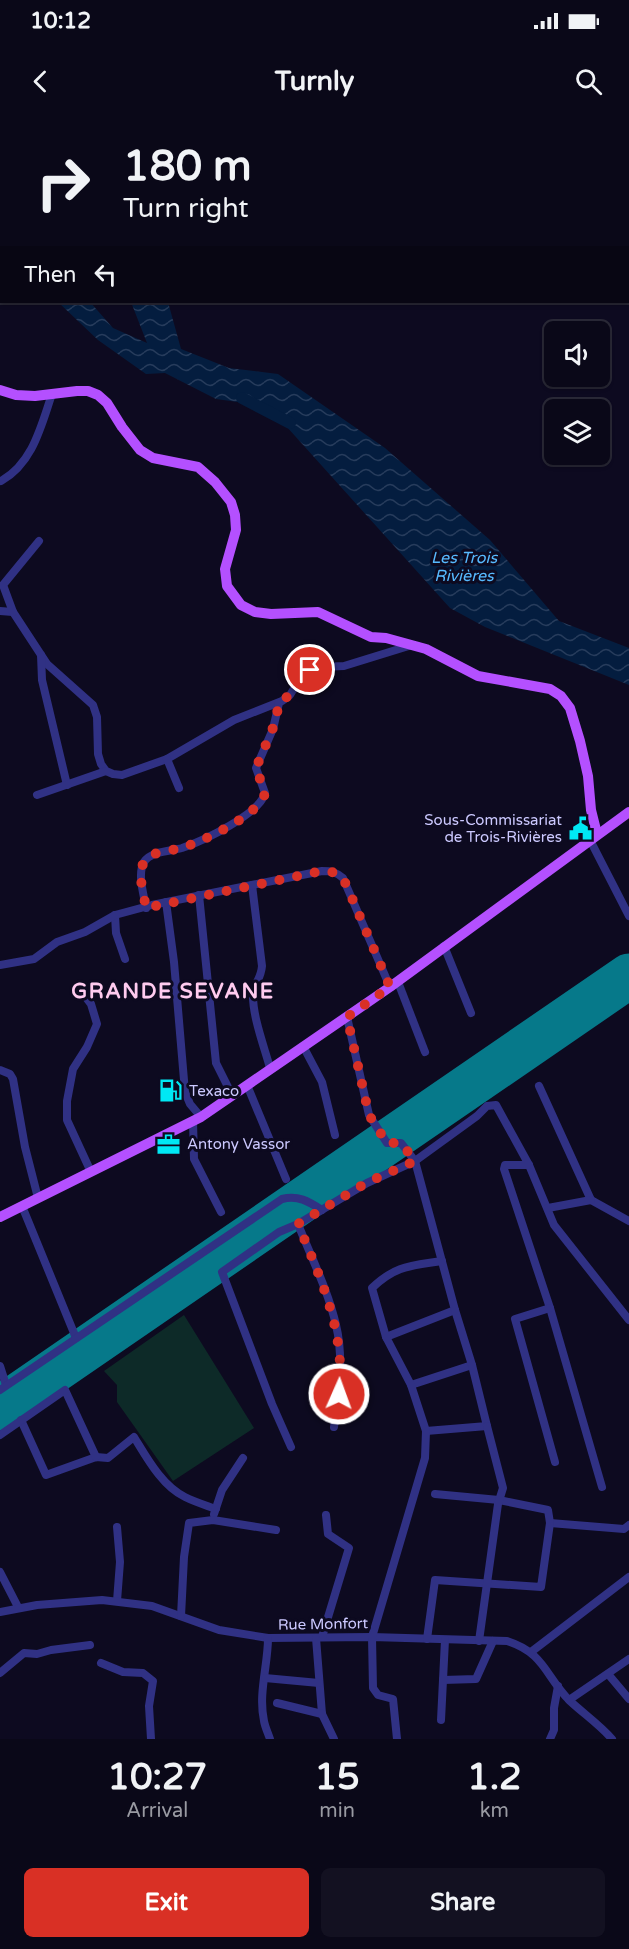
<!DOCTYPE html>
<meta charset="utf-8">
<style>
body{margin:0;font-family:"Varela Round",sans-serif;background:#131121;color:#f1f3f6;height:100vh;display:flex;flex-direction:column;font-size:22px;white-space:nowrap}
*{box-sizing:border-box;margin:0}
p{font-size:20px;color:#999aa2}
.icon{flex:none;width:33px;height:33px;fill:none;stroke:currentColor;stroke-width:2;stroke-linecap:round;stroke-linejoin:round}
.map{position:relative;height:1619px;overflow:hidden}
.drawer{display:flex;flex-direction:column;background:#0a0818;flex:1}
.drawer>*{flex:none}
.banner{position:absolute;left:0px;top:0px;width:630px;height:183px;box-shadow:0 2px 4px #0004,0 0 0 2px #2a2937;background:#0a0818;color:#f1f3f6;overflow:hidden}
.tools{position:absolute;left:544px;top:201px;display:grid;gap:12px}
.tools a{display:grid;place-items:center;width:66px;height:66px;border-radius:9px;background:#0a0818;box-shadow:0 2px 4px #0004,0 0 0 2px #2a2937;font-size:30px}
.pin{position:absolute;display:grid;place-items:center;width:51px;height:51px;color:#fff;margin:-26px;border:3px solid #fff;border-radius:50%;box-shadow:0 2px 6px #0007}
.me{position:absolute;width:66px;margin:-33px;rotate:2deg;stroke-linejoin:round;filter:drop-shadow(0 0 4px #0008)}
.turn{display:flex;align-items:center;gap:21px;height:126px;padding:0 24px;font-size:27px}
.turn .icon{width:78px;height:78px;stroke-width:2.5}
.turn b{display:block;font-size:42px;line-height:51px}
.then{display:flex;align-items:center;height:57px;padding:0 24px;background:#0003;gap:12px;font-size:22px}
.eta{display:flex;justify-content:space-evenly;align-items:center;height:102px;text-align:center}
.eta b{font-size:36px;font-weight:700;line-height:42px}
.button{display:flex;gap:12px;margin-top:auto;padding:12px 24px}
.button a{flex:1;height:69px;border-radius:9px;background:#d93025;color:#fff;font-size:24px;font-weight:700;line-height:69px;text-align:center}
.button a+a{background:#131121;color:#f1f3f6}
.status{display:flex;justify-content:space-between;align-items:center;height:42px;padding:0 30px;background:#0a0818;direction:ltr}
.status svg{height:16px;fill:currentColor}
header{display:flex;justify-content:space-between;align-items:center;height:78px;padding:0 24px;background:#0a0818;font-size:27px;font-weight:700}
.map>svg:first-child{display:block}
.green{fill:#0d2a28}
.water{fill:url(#water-waves)}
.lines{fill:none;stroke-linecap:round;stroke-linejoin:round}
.river{stroke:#041d3f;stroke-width:12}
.runway{stroke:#06798a;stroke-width:45}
.minor{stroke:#303184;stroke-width:8}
.major{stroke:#b450ff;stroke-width:10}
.route{stroke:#d93025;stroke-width:10;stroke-dasharray:0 18}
.labels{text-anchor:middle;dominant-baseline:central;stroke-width:6;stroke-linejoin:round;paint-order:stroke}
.poi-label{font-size:15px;fill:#ccc9ff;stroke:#0d0a20;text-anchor:start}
.street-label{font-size:15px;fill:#ccc9ff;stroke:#0d0a20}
.water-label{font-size:16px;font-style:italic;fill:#57baff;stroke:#0d0a20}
.district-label{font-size:21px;font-weight:bold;letter-spacing:1.5px;fill:#ffcbef;stroke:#0d0a20}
</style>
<div class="status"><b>10:12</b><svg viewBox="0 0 49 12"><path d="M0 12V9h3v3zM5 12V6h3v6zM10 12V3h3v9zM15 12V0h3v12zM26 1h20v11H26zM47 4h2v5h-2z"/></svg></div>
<header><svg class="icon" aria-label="back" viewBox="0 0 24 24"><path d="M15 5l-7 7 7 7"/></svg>Turnly<svg class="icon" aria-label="search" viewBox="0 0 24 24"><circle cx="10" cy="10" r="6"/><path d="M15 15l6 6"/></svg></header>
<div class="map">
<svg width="629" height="1619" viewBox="0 0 629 1619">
<defs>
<pattern id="water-waves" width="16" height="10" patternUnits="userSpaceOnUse" patternTransform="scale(1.5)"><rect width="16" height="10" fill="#041d3f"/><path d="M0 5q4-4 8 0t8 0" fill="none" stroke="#273c5c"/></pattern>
</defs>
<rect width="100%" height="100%" fill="#0d0a20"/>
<path class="green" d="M184,1195L254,1308L173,1361L117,1282V1265L104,1251Z"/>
<path class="water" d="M58,182H90L113,208L147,223L131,182H168L181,229L229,248L278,254L385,328L490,420L559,501L629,528V565L485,507L450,488L268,286L216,279L165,253L146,254L98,220Z"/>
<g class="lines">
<path class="river" d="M242,278L290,303"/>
<path class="runway" d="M0,1288L629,856"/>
<g class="minor">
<path d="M1,361C33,343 41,306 52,274"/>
<path d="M0,491L13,492L47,544L93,585L97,597L98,634L101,644L106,651L113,654L122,655L167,639L234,600L282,581L290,575L300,559L310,550L321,547L344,546L412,525"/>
<path d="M13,492L3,465L39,421"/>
<path d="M41,535L42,560L67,665"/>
<path d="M167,639L179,668"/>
<path d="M37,675L106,651"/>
<path d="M590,720L629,796"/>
<path d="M252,765L262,846C261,859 254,864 253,873C252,895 264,926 270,948"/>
<path d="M199,775L216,943L232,975"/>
<path d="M166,782L174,842L185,972L190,984L201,997"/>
<path d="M146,788C144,775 137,754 144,742C151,731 171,731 182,728C203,721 260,694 265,673L256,648L273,609L279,583"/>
<path d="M115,795L116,813L125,839"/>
<path d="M444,826L471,893"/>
<path d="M0,845L34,839L57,822L85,812L115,795L152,785L322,751C331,751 336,752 343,758L390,867"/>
<path d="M398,862L425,932"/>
<path d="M78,867L91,884L97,904L87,927L73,949L67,981V1000L91,1052"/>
<path d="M347,897L369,995L387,1023H401L415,1041L477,996L487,986L496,985L529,1045L554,1105L629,1200"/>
<path d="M303,926L322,962L335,1015"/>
<path d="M0,950L10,954L13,959L25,1027L38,1078"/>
<path d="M247,965L286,1059"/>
<path d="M539,966L591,1080L629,1101"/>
<path d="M193,1001L194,1039L221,1092"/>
<path d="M529,1045H505L504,1049L550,1188L602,1367"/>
<path d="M22,1086L76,1218"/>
<path d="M548,1088L591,1080"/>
<path d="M298,1104C311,1137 328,1170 336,1205C344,1238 339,1274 334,1307"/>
<path d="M550,1188L515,1199L555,1342"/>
<path d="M386,1217L455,1190"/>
<path d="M0,1246L6,1265"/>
<path d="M411,1265L472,1245"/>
<path d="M0,1270L282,1079C298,1075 308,1081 322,1090"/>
<path d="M21,1300L46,1355L96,1337L108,1338L134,1317C147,1338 162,1366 185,1377C195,1382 205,1385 216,1389"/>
<path d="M0,1315L65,1270L96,1337"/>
<path d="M291,1327L272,1284L222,1152L279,1112L298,1104L367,1063L415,1041L455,1190L472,1245L487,1306L426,1311"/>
<path d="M214,1394L222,1370L243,1338"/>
<path d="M550,1403L624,1409L629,1405"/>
<path d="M117,1407L120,1442L117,1481"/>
<path d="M0,1452L18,1487"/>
<path d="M0,1492L37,1485L102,1480L152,1486L219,1510L268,1518L372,1517L507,1521C545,1533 545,1556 570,1581C584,1594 600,1605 612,1619"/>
<path d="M181,1496L184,1437L189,1403L213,1400L276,1410"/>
<path d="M322,1517L349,1428L328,1414L326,1395"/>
<path d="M268,1518C268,1545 258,1574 264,1601C265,1607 268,1613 270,1619"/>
<path d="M316,1518L322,1594L334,1619"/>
<path d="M427,1519L435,1460L541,1467L550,1403L548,1390L499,1380L435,1374"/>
<path d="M479,1521L498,1384L503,1368L487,1306"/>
<path d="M531,1532L629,1457"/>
<path d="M101,1543L123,1552L143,1553L153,1561L149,1586L151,1619"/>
<path d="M0,1553L24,1533L37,1534L51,1530L90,1525"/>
<path d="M608,1554L629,1579"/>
<path d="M265,1558L319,1563"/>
<path d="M443,1560L476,1559L493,1521"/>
<path d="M569,1580L629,1539"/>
<path d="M277,1583L322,1594"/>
<path d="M441,1600L445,1520"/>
<path d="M397,1619L393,1579L378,1575L373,1568L372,1517L425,1338L426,1311L411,1265L386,1217L372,1168C396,1145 411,1146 442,1141"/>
<path d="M550,1619L554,1610V1588L558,1566"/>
</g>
<g class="major">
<path d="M0,270L16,275L35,276L77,271H88L98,275L107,283L122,307L140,330L153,338L198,347L215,362L231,382L235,395L236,410L225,449L227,466L241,485L255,492L271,494L318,492L371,517L386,518L426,529L478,556L550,569L561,576L570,588L580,621L588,656L591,690L597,714"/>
<path d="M0,1097L201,997L390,867L629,692"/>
</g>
</g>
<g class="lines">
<path class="route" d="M310,550C298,560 292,576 279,583L275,603L256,648L265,673C260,695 203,721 182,728C170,731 151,731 144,742C137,754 144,775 146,788L322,751L338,753L346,764L390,867L347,897L369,995L387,1023H401L415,1041L366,1063L298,1104C321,1159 346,1213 339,1274"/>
</g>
<defs>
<symbol id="civic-bare" viewBox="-9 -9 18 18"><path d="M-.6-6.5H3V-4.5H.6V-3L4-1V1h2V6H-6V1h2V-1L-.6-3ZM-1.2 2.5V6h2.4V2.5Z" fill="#00e8f4" stroke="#0d0a20" stroke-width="2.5" paint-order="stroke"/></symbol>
<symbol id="fuel-bare" viewBox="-9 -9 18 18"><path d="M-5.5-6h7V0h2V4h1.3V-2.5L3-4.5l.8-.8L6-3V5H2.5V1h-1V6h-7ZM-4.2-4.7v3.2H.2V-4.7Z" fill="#00e8f4" stroke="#0d0a20" stroke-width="2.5" paint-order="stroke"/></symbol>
<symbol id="office-bare" viewBox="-9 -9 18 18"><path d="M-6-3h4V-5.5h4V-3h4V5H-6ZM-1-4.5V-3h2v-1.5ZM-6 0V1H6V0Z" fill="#00e8f4" stroke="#0d0a20" stroke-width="2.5" paint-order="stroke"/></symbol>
</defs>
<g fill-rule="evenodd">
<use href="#civic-bare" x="564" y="692" width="33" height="33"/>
<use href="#fuel-bare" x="154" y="954" width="33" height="33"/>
<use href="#office-bare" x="152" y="1008" width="33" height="33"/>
</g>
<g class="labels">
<g class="poi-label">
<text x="562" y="700" text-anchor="end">Sous-Commissariat<tspan x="562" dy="17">de Trois-Rivières</tspan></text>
<text x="189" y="971">Texaco</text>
<text x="187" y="1024">Antony Vassor</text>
</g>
<g class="street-label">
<text transform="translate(323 1504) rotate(-1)">Rue Monfort</text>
</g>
<g class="water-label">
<text x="464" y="438">Les Trois<tspan x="464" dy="18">Rivières</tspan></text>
</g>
<g class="district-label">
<text x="173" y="871">GRANDE SEVANE</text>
</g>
</g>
</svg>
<div class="tools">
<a><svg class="icon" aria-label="sound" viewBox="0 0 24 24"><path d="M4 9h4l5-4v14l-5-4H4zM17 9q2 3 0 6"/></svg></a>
<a><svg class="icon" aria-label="layers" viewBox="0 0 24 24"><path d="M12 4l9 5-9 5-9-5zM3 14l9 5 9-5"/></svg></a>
</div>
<div class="pin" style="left:310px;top:550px;background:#d93025"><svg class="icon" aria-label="arrive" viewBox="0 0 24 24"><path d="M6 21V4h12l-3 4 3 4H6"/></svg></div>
<svg class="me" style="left:339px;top:1274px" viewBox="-20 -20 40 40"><circle r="17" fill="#d93025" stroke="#fff" stroke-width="3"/><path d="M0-11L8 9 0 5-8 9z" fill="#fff"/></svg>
<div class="banner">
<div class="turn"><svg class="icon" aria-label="right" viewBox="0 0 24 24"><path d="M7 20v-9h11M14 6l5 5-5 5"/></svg><div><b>180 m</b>Turn right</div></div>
<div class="then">Then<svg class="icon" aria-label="left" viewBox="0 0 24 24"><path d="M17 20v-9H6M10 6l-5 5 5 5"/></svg></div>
</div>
</div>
<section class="drawer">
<div class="eta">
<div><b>10:27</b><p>Arrival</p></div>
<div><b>15</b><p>min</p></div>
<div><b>1.2</b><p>km</p></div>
</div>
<div class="button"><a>Exit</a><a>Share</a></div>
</section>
